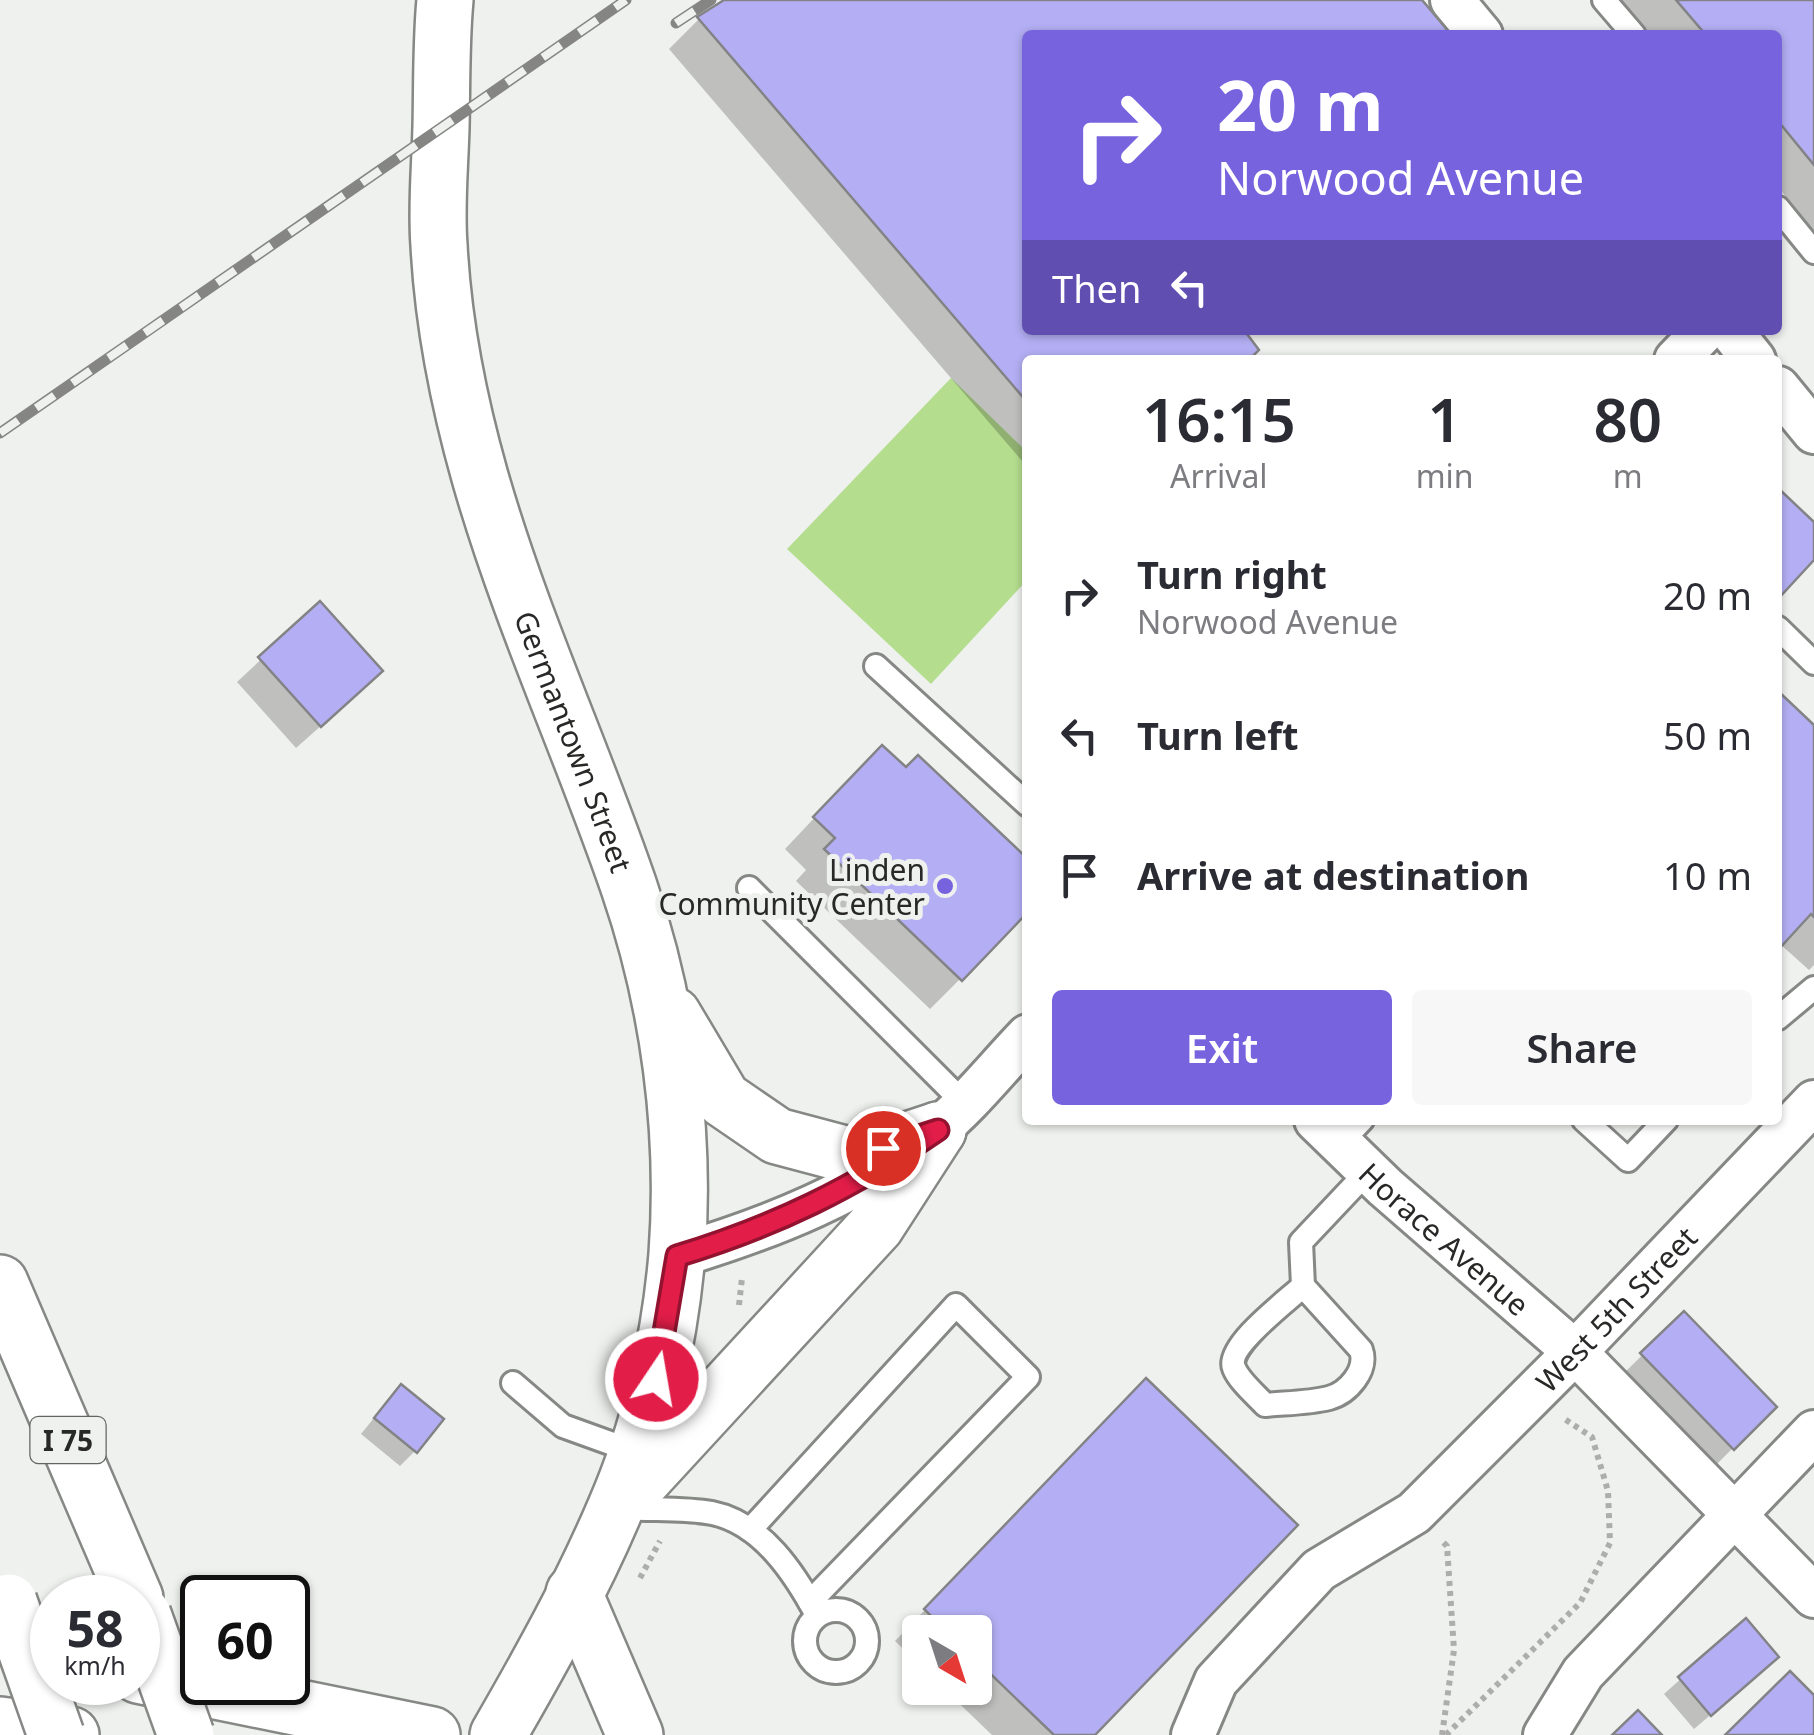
<!DOCTYPE html>
<style>
body{margin:0;font-family:"Noto Sans",sans-serif;background:#f7f7f7;color:#2b2b33;height:100vh;display:flex;flex-direction:column;font-size:38px;white-space:nowrap}
*{box-sizing:border-box;margin:0}
p{font-size:32px;color:#7c7c81}
.icon{flex:none;width:55px;height:55px;fill:none;stroke:currentColor;stroke-width:2;stroke-linecap:round;stroke-linejoin:round}
.map{position:relative;flex:1;overflow:hidden}
.side{position:absolute;left:1022px;top:355px;width:760px;height:770px;display:flex;flex-direction:column;background:#fff;border-radius:10px;box-shadow:0 2px 8px #0004}
.side>*{flex:none}
.hud{position:absolute;left:1022px;top:30px;width:760px;height:305px;border-radius:10px;box-shadow:0 2px 8px #0004;background:#7863de;color:#fff;overflow:hidden}
.needle{width:65px;rotate:141deg}
.tools{position:absolute;left:902px;top:1615px;display:grid;gap:20px}
.tools a{display:grid;place-items:center;width:90px;height:90px;border-radius:10px;background:#fff;box-shadow:0 2px 8px #0004;font-size:50px}
.speed{position:absolute;left:30px;top:1575px;display:flex;gap:20px;font-size:50px;font-weight:700;text-align:center}
.speed>*{display:grid;place-content:center;width:130px;height:130px;border-radius:50%;background:#fff;box-shadow:0 2px 8px #0004;line-height:1}
.speed small{font-size:25px;font-weight:400}
.speed .limit{border:5px solid #111;border-radius:15px;background:#fff;color:#111}
.pin{position:absolute;display:grid;place-items:center;width:85px;height:85px;color:#fff;margin:-42px;border:5px solid #fff;border-radius:50%;box-shadow:0 2px 10px #0007}
.me{position:absolute;width:110px;margin:-55px;rotate:12deg;stroke-linejoin:round;filter:drop-shadow(0 0 8px #0008)}
.turn{display:flex;align-items:center;gap:35px;height:210px;padding:0 30px;font-size:45px}
.turn .icon{width:130px;height:130px;stroke-width:2.5}
.turn b{display:block;font-size:70px;line-height:85px}
.then{display:flex;align-items:center;height:95px;padding:0 30px;background:#0003;gap:20px;font-size:38px}
.eta{display:flex;justify-content:space-evenly;align-items:center;height:170px;text-align:center}
.eta b{font-size:60px;font-weight:600;line-height:70px}
.primary-button{display:flex;gap:20px;margin-top:auto;padding:20px 30px}
.primary-button a{flex:1;height:115px;border-radius:10px;background:#7863de;color:#fff;font-size:40px;font-weight:600;line-height:115px;text-align:center}
.primary-button a+a{background:#f7f7f7;color:#2b2b33}
ul{padding:0;list-style:none}
li{display:flex;align-items:center;gap:30px;height:140px;padding:0 30px}
li div{flex:1}
li b{display:block;font-size:38px}
li em{font-style:normal}
.map>svg:first-child{display:block}
.green{fill:#b4dd8e}
.shadow{fill:#0003}
.building{fill:#b4aff4;stroke:#838386;stroke-width:2.5}
.lines{fill:none;stroke-linecap:round;stroke-linejoin:round}
.lane-casing{stroke:#868885;stroke-width:28}
.street-casing{stroke:#868885;stroke-width:48}
.secondary-casing{stroke:#868885;stroke-width:60}
.primary-casing{stroke:#868885;stroke-width:60}
.highway-casing{stroke:#868885;stroke-width:60}
.path{stroke:#adaeac;stroke-width:6;stroke-dasharray:5 5;stroke-linecap:butt}
.lane{stroke:#fff;stroke-width:22}
.street{stroke:#fff;stroke-width:42}
.secondary{stroke:#fff;stroke-width:55}
.primary{stroke:#fff;stroke-width:55}
.highway{stroke:#fff;stroke-width:55}
.rail-casing{stroke:#858684;stroke-width:11}
.rail{stroke:#eff1ee;stroke-width:8;stroke-dasharray:22;stroke-linecap:butt}
.highway-bridge-casing{stroke:#868885;stroke-width:60;stroke-linecap:butt}
.highway-bridge{stroke:#fff;stroke-width:55}
.route-casing{stroke:#92132f;stroke-width:25}
.route{stroke:#e11d48;stroke-width:18}
.poi-dot{fill:#7863de;stroke:#eff1ee;stroke-width:4}
.labels{text-anchor:middle;dominant-baseline:central;stroke-width:10;stroke-linejoin:round;paint-order:stroke}
.shield{fill:#eff1ee;stroke:#646463;stroke-width:2.5}
.shield-label{font-size:28px;font-weight:bold;fill:#282827}
.street-label{font-size:30px;fill:#282827;stroke:#eff1ee}
.poi-label{font-size:30px;fill:#282827;stroke:#eff1ee;text-anchor:end}
</style>
<div class="map">
<svg width="1814" height="1735" viewBox="0 0 1814 1735">
<rect width="100%" height="100%" fill="#eff1ee"/>
<path class="green" d="M951,378L1027,452V580L931,684L787,549Z"/>
<g class="shadow">
<path d="M729,0H1419L1448,35H1028V330H1241L1246,360H1028V468L669,49L699,19Z"/>
<path d="M1621,0H1814V231L1778,187V35H1650Z"/>
<path d="M1778,491L1814,525V556L1778,595Z"/>
<path d="M320,604L357,694L296,748L237,682Z"/>
<path d="M1778,695L1814,729V965L1809,970L1780,944L1778,946Z"/>
<path d="M852,778L960,979L930,1009L796,881L806,870L785,849Z"/>
<path d="M1684,1314L1774,1407L1710,1471L1619,1378Z"/>
<path d="M386,1403L415,1451L400,1466L361,1434Z"/>
<path d="M1116,1412L1092,1735H992L943,1688H975V1632H920V1665L895,1641Z"/>
<path d="M1745,1621L1761,1672L1694,1729L1664,1694Z"/>
</g>
<g class="building">
<path d="M724,0H1422L1452,35H1028V330H1244L1259,350L1249,360H1028V403L697,17Z"/>
<path d="M1676,0H1814V165L1778,121V35H1706Z"/>
<path d="M1778,488L1814,522V560L1778,599Z"/>
<path d="M320,601L383,671L321,727L258,657Z"/>
<path d="M1778,691L1814,725V917L1811,914L1778,950Z"/>
<path d="M882,745L906,767L918,755L1028,859V912L962,981L824,849L835,838L813,817Z"/>
<path d="M1684,1311L1777,1407L1734,1450L1640,1353Z"/>
<path d="M1146,1378L1298,1525L1095,1735H1054L975,1659V1632H947L924,1609Z"/>
<path d="M401,1384L444,1419L417,1453L374,1418Z"/>
<path d="M1746,1618L1779,1657L1711,1716L1678,1677Z"/>
<path d="M1790,1671L1814,1695V1735H1725Z"/>
<path d="M1638,1710L1662,1735H1612Z"/>
</g>
<g class="lines">
<defs>
<g id="lane">
<path d="M1604,0L1634,35"/>
<path d="M1778,208L1814,252"/>
<path d="M1778,628L1814,663"/>
<path d="M876,666L1028,805"/>
<path d="M749,888L964,1103"/>
<path d="M1778,1018L1814,988"/>
<path d="M1584,1120L1628,1160L1666,1120"/>
<path d="M1340,1143L1362,1120"/>
<path d="M1303,1286L1361,1350C1368,1370 1348,1393 1329,1398C1309,1403 1286,1403 1265,1405C1256,1395 1239,1381 1234,1368C1225,1347 1288,1300 1303,1286L1301,1242L1369,1170"/>
<path d="M513,1383L563,1426L635,1452"/>
<path d="M625,1508C653,1510 685,1508 712,1513C762,1523 795,1574 817,1615"/>
<path d="M750,1530L956,1305L1028,1377L810,1602"/>
<circle cx="836" cy="1641" r="31"/>
</g>
<g id="street">
<path d="M1452,0L1481,35"/>
<path d="M1730,330L1754,360"/>
<path d="M1676,360L1705,330"/>
<path d="M1778,388L1814,432"/>
<path id="s1" d="M1316,1120L1385,1187L1575,1352L1814,1596"/>
<path d="M677,1256C767,1229 864,1192 937,1130C970,1103 998,1067 1028,1036"/>
<path id="s2" d="M1193,1735L1216,1681L1319,1570L1414,1513L1575,1352L1814,1102"/>
<path d="M1545,1735L1583,1673L1814,1432"/>
</g>
<g id="secondary">
<path d="M138,1675L432,1735"/>
<path d="M0,1725L71,1735"/>
</g>
<g id="primary">
<path id="s3" d="M445,0C441,42 442,85 441,127C440,166 436,206 439,245C443,322 459,403 480,477C520,617 582,750 629,887C669,1003 686,1132 677,1254C670,1339 649,1432 615,1509C582,1587 540,1662 498,1735"/>
<path d="M673,1015L723,1099L777,1136L856,1157L938,1130"/>
<path d="M630,1493L876,1226L938,1130"/>
<path d="M574,1593L635,1735"/>
</g>
<path id="highway" d="M0,1283L135,1598"/>
</defs>
<use href="#lane" class="lane-casing"/>
<use href="#street" class="street-casing"/>
<use href="#secondary" class="secondary-casing"/>
<use href="#primary" class="primary-casing"/>
<use href="#highway" class="highway-casing"/>
<g class="path">
<path d="M739,1305L742,1278"/>
<path d="M640,1578L660,1541"/>
<path d="M1442,1735L1454,1650L1447,1546L1443,1542"/>
<path d="M1446,1735L1580,1603L1610,1543L1608,1491L1592,1437L1563,1418"/>
</g>
<use href="#lane" class="lane"/>
<use href="#street" class="street"/>
<use href="#secondary" class="secondary"/>
<use href="#primary" class="primary"/>
<use href="#highway" class="highway"/>
<defs>
<g id="rail">
<path d="M676,23L711,0"/>
<path d="M0,433L626,0"/>
</g>
</defs>
<use href="#rail" class="rail-casing"/>
<use href="#rail" class="rail"/>
<defs>
<g id="highway-bridge">
<path d="M9,1602L56,1735"/>
<path d="M143,1615L186,1735"/>
</g>
</defs>
<use href="#highway-bridge" class="highway-bridge-casing"/>
<use href="#highway-bridge" class="highway-bridge"/>
</g>
<g class="lines">
<defs>
<path id="route" d="M656,1379L677,1256C776,1226 853,1188 938,1130L883,1148"/>
</defs>
<use href="#route" class="route-casing"/>
<use href="#route" class="route"/>
</g>
<circle class="poi-dot" cx="945" cy="886" r="10"/>
<g class="labels">
<rect class="shield" x="30.5" y="1417" width="75" height="46" rx="8"/>
<g class="shield-label">
<text x="68" y="1440">I 75</text>
</g>
<g class="street-label">
<text stroke="none"><textPath href="#s3" startOffset="762">Germantown Street</textPath></text>
<text stroke="none"><textPath href="#s1" startOffset="175">Horace Avenue</textPath></text>
<text stroke="none"><textPath href="#s2" startOffset="608">West 5th Street</textPath></text>
</g>
<g class="poi-label">
<text x="925" y="869">Linden<tspan x="925" dy="34">Community Center</tspan></text>
</g>
</g>
</svg>
<div class="tools">
<a><svg class="needle" viewBox="-14 -14 28 28"><path d="M0-13l5 13h-10z" fill="#e53935"/><path d="M0 13l5-13h-10z" fill="#7c7c81"/></svg></a>
</div>
<div class="speed"><div>58<small>km/h</small></div><div class="limit">60</div></div>
<div class="pin" style="left:883px;top:1148px;background:#d93025"><svg class="icon" aria-label="arrive" viewBox="0 0 24 24"><path d="M6 21V4h12l-3 4 3 4H6"/></svg></div>
<svg class="me" style="left:656px;top:1379px" viewBox="-20 -20 40 40"><circle r="17" fill="#e11d48" stroke="#fff" stroke-width="3"/><path d="M0-11L8 9 0 5-8 9z" fill="#fff"/></svg>
<div class="hud">
<div class="turn"><svg class="icon" aria-label="right" viewBox="0 0 24 24"><path d="M7 20v-9h11M14 6l5 5-5 5"/></svg><div><b>20 m</b>Norwood Avenue</div></div>
<div class="then">Then<svg class="icon" aria-label="left" viewBox="0 0 24 24"><path d="M17 20v-9H6M10 6l-5 5 5 5"/></svg></div>
</div>
<section class="side">
<div class="eta">
<div><b>16:15</b><p>Arrival</p></div>
<div><b>1</b><p>min</p></div>
<div><b>80</b><p>m</p></div>
</div>
<ul>
<li><svg class="icon" aria-label="right" viewBox="0 0 24 24"><path d="M7 20v-9h11M14 6l5 5-5 5"/></svg><div><b>Turn right</b><p>Norwood Avenue</p></div><em>20 m</em></li>
<li><svg class="icon" aria-label="left" viewBox="0 0 24 24"><path d="M17 20v-9H6M10 6l-5 5 5 5"/></svg><div><b>Turn left</b></div><em>50 m</em></li>
<li><svg class="icon" aria-label="arrive" viewBox="0 0 24 24"><path d="M6 21V4h12l-3 4 3 4H6"/></svg><div><b>Arrive at destination</b></div><em>10 m</em></li>
</ul>
<div class="primary-button"><a>Exit</a><a>Share</a></div>
</section>
</div>
